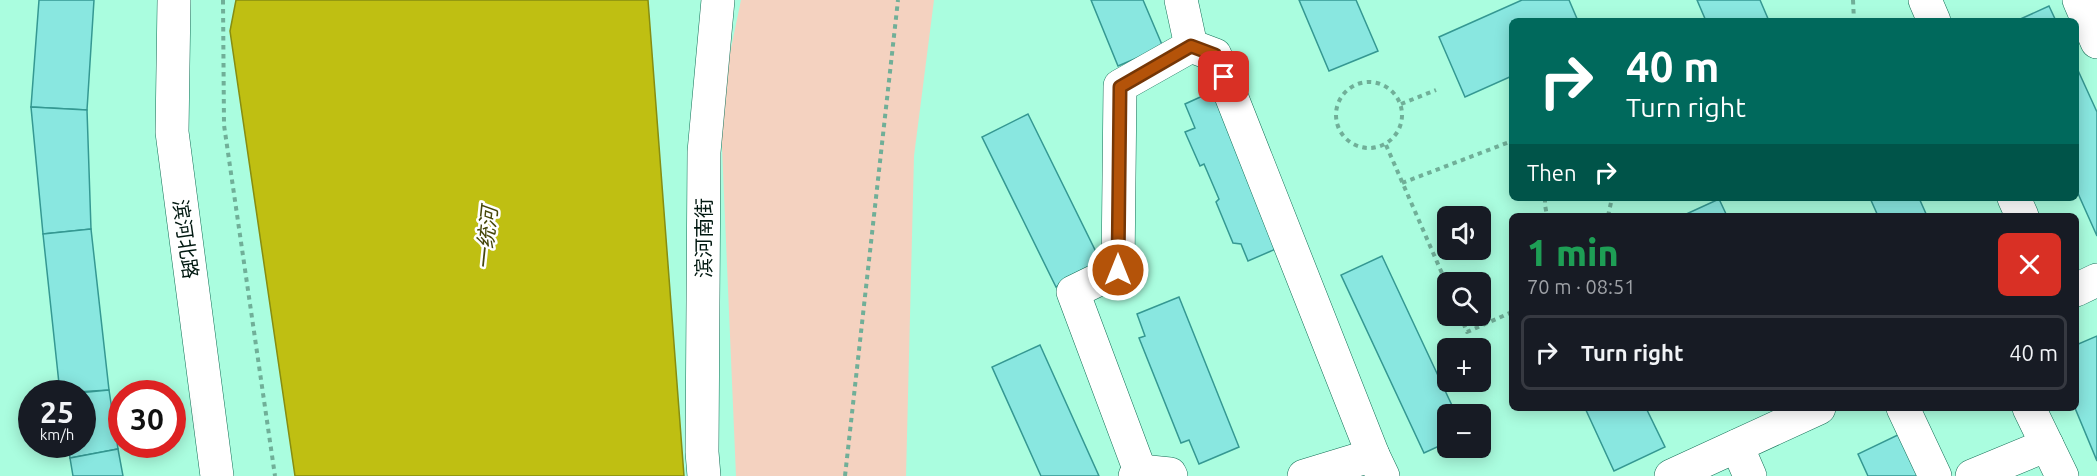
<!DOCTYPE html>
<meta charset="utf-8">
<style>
body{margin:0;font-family:Ubuntu,"Noto Sans SC",sans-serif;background:#242831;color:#f1f3f6;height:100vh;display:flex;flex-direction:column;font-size:22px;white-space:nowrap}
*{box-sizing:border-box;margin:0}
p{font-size:20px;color:#9ea1a6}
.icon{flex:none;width:33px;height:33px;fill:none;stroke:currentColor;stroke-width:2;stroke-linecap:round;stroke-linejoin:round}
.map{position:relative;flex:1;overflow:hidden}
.side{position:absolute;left:1509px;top:213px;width:570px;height:198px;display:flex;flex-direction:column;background:#171b24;border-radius:9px;box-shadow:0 3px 15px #0003}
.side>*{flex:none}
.top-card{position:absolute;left:1509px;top:18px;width:570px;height:183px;border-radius:9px;box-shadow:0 3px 15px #0003;background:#00695c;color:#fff;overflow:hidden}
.tools{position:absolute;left:1437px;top:206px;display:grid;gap:12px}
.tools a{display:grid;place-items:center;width:54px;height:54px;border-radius:9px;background:#171b24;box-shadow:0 3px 15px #0003;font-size:30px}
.speed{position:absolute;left:18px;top:380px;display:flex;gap:12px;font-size:30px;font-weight:700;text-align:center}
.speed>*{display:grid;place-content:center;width:78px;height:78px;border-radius:50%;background:#171b24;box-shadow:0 3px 15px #0003;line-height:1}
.speed small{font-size:15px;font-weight:400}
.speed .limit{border:9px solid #d22;background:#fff;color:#111}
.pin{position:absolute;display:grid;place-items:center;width:51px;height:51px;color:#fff;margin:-26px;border-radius:12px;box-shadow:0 3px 9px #0006}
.me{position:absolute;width:66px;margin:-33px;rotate:0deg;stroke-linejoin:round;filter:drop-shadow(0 0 4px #0008)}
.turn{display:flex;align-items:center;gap:21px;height:126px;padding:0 18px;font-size:27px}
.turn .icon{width:78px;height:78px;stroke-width:2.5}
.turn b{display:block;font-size:42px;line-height:51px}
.then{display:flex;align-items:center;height:57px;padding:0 18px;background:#0003;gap:12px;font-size:22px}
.round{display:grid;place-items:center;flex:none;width:63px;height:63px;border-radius:9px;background:#242831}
.headline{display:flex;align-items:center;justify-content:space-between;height:102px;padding:0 18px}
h1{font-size:36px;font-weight:800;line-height:45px;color:#1e9e55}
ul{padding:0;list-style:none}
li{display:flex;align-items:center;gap:18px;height:75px;margin:0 12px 9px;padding:0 6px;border:3px solid #363941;border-radius:9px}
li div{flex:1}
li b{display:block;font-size:22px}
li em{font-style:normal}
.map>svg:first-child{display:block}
.green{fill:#f4d2c0}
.water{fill:#bfbf12;stroke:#868d11;stroke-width:1.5}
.building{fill:#89e7e0;stroke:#359892;stroke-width:1.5}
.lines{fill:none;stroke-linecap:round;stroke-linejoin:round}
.street-casing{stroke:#126f56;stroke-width:34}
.path{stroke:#70af98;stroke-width:4;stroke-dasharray:4.5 4.5;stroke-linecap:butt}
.street{stroke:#fff;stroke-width:33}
.route-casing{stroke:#753606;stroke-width:15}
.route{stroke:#b45309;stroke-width:10}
.labels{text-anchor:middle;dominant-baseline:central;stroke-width:5;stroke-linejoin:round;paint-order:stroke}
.street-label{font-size:20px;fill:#011810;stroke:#fff}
.water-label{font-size:21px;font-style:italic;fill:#47470a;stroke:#fff}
</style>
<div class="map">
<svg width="2097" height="476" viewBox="0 0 2097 476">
<rect width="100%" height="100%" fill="#aafddf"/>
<path class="green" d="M741,0H934L914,156L906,476H736L720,101Z"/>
<path class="water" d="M236,0H648L684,476H295L230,31Z"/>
<g class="building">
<path d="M39,0H94L87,110L31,107Z"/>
<path d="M1091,0H1143L1163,47L1118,66Z"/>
<path d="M1299,0H1356L1378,51L1329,71Z"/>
<path d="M1522,0H1569L1578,21H1512V76L1465,97L1439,37Z"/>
<path d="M1697,0H1760L1769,21H1706Z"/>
<path d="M2049,6L2056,21H2016Z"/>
<path d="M2076,66L2097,112V236L2076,189Z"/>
<path d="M1218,89L1285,245L1248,261L1241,244L1233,243L1216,202L1219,199L1204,164L1200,166L1185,132L1195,128L1185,104Z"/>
<path d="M31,107L87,110L91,229L43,234Z"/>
<path d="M1028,114L1102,264L1056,287L982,137Z"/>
<path d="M1870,198H1919L1927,216H1878Z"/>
<path d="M1719,199L1727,216H1682Z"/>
<path d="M91,229L109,390L60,393L43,234Z"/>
<path d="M1382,256L1456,414H1448V442L1424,453L1341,275Z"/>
<path d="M1179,297L1239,447L1199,464L1189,440L1181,443L1139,338L1145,336L1137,314Z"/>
<path d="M2097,336V461L2075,408L2076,345Z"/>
<path d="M1040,345L1099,476H1041L992,367Z"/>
<path d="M109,390L118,449L70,458L68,444H82V393H78Z"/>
<path d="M1585,408H1646L1665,447L1614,471Z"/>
<path d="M1904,432L1925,476H1868L1858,454Z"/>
<path d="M118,449L123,476H73L70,458Z"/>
</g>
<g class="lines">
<defs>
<g id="street">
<path d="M174,0L172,132L217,476"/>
<path d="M1925,0L1934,21"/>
<path d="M2079,0L2097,42"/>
<path d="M1191,46L1215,55L1373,455L1383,476"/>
<path d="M2014,198L2022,216"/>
<path d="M2076,290L2097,280"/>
<path d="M1903,408L1935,476"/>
<path d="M2029,408L2062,476"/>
<path d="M1737,446L1750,476"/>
<path d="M1140,471L1073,292L1118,270L1120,86L1191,46L1181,0"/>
<path d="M704,476L702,452L704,152L718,0"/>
<path d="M1135,476L1140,471L1170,474L1171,476"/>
<path d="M1304,476L1373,455"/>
<path d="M1671,476L1819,408"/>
<path d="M1972,476L2047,445"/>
</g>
</defs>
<use href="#street" class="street-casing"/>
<g class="path">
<path d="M223,0L224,125L275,476"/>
<path d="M1853,0L1854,21"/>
<circle cx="1369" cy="115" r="33"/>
<path d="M1401,104L1436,90"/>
<path d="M1386,145L1448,287"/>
<path d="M1402,183L1512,141"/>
<path d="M1545,198V205L1547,216"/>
<path d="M1608,216L1612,198"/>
<path d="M1460,315L1467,332L1512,312"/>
<path d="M845,476L898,0"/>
</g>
<use href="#street" class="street"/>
</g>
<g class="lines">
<defs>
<path id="route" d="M1118,270L1120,87L1191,46L1215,55L1224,77"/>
</defs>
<use href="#route" class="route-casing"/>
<use href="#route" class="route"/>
</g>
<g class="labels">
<g class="street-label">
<text transform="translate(703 238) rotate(-90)">滨河南街</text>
<text transform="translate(186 239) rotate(82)">滨河北路</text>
</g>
<g class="water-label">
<text transform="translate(486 238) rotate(-84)">一统河</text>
</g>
</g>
</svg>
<div class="tools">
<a><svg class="icon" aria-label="sound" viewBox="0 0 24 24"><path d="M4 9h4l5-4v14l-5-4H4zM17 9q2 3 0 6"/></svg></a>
<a><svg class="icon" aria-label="search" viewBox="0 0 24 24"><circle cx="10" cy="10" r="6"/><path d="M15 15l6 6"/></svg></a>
<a>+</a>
<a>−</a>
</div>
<div class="speed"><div>25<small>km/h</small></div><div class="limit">30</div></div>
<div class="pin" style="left:1224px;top:77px;background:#d93025"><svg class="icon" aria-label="arrive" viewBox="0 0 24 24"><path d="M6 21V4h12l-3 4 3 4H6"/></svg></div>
<svg class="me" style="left:1118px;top:270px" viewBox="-20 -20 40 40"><circle r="17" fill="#b45309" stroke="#fff" stroke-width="3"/><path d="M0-11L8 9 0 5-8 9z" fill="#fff"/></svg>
<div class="top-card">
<div class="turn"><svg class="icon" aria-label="right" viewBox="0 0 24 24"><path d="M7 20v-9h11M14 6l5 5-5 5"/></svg><div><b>40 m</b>Turn right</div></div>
<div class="then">Then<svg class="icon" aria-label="right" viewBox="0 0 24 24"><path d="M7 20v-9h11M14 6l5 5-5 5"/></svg></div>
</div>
<section class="side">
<div class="headline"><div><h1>1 min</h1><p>70 m · 08:51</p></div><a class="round" style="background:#d93025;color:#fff"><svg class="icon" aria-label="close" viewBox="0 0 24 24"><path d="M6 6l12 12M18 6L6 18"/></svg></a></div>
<ul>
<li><svg class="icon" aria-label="right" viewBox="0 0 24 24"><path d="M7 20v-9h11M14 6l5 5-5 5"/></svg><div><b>Turn right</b></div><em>40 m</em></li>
</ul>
</section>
</div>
